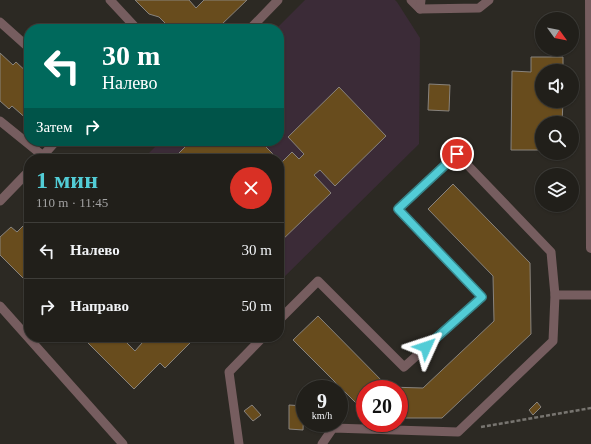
<!DOCTYPE html>
<html lang="ru">
<meta charset="utf-8">
<style>
body{margin:0;font-family:Georgia,serif;background:#2d2c27;color:#f1f3f6;height:100vh;display:flex;flex-direction:column;font-size:15px;white-space:nowrap}
*{box-sizing:border-box;margin:0}
p{font-size:13px;color:#a2a2a2}
.icon{flex:none;width:22px;height:22px;fill:none;stroke:currentColor;stroke-width:2;stroke-linecap:round;stroke-linejoin:round}
.map{position:relative;flex:1;overflow:hidden}
.panel{position:absolute;left:24px;top:154px;width:260px;height:188px;display:flex;flex-direction:column;background:#211f1a;border-radius:16px;box-shadow:0 1px 3px #0004,0 0 0 1px #3e3d39}
.panel>*{flex:none}
.top-card{position:absolute;left:24px;top:24px;width:260px;height:122px;border-radius:16px;box-shadow:0 1px 3px #0004,0 0 0 1px #3e3d39;background:#00695c;color:#fff;overflow:hidden}
.needle{width:26px;rotate:123deg}
.tools{position:absolute;left:535px;top:12px;display:grid;gap:8px}
.tools a{display:grid;place-items:center;width:44px;height:44px;border-radius:50%;background:#211f1a;box-shadow:0 1px 3px #0004,0 0 0 1px #3e3d39;font-size:20px}
.speed{position:absolute;left:296px;top:380px;display:flex;gap:8px;font-size:20px;font-weight:700;text-align:center}
.speed>*{display:grid;place-content:center;width:52px;height:52px;border-radius:50%;background:#211f1a;box-shadow:0 1px 3px #0004,0 0 0 1px #3e3d39;line-height:1}
.speed small{font-size:10px;font-weight:400}
.speed .limit{border:6px solid #d22;background:#fff;color:#111}
.pin{position:absolute;display:grid;place-items:center;width:34px;height:34px;color:#fff;margin:-17px;border:2px solid #fff;border-radius:50%;box-shadow:0 1px 4px #0007}
.me{position:absolute;width:44px;margin:-22px;rotate:48deg;stroke-linejoin:round;filter:drop-shadow(0 0 3px #0008)}
.turn{display:flex;align-items:center;gap:14px;height:84px;padding:0 12px;font-size:18px}
.turn .icon{width:52px;height:52px;stroke-width:2.5}
.turn b{display:block;font-size:28px;line-height:34px}
.then{display:flex;align-items:center;height:38px;padding:0 12px;background:#0003;gap:8px;font-size:15px}
.round{display:grid;place-items:center;flex:none;width:42px;height:42px;border-radius:21px;background:#2d2c27}
.summary{display:flex;align-items:center;justify-content:space-between;height:68px;padding:0 12px}
h1{font-size:24px;font-weight:700;line-height:30px;color:#52ccd6}
ul{padding:0;list-style:none}
li{display:flex;align-items:center;gap:12px;height:56px;padding:0 12px;border-top:1px solid #3e3d39}
li div{flex:1}
li b{display:block;font-size:15px}
li em{font-style:normal}
.map>svg:first-child{display:block}
.education{fill:#3b2b37}
.building{fill:#684c1d;stroke:#88837d}
.lines{fill:none;stroke-linecap:round;stroke-linejoin:round}
.path{stroke:#787570;stroke-width:2.5;stroke-dasharray:4 2;stroke-linecap:butt}
.lane{stroke:#765d5f;stroke-width:9}
.street{stroke:#765d5f;stroke-width:10}
.route-casing{stroke:#35858b;stroke-width:10}
.route{stroke:#52ccd6;stroke-width:7}
</style>
<div class="map">
<svg width="591" height="444" viewBox="0 0 591 444">
<rect width="100%" height="100%" fill="#2c2923"/>
<path class="education" d="M305,0H395L397,2L420,38L419,144L279,282V159L144,158L161,141H279V29H276Z"/>
<g class="building">
<path d="M135,0H189L196,8L204,0H247L220,26V29H171L159,17L149,14Z"/>
<path d="M0,53L13,65L16,62L29,74V121L12,106L9,109L0,101Z"/>
<path d="M531,57H563V71H542V101H563L562,123H542V150H511L512,71L531,72Z"/>
<path d="M429,84L450,85L449,111L428,110Z"/>
<path d="M339,87L386,136L335,186L320,170L314,175L331,193L279,243V165L292,152L299,159L304,154L288,137Z"/>
<path d="M191,141H260L275,156L271,159H180L176,156Z"/>
<path d="M453,184L530,263L531,334L442,418H399V389H365V412L293,340L318,316L388,387L423,388L494,321L493,276L428,209Z"/>
<path d="M29,220V284L0,255V237L11,227L17,232Z"/>
<path d="M82,337H121L135,351L142,343L140,341L145,337H196L165,368L160,363L134,389Z"/>
<path d="M537,402L541,407L533,415L529,410Z"/>
<path d="M252,405L261,415L253,421L244,411Z"/>
<path d="M289,405L304,406L303,430L289,429Z"/>
</g>
<g class="lines">
<path class="path" d="M481,427L591,408"/>
<g class="lane">
<path d="M110,0L137,29"/>
<path d="M411,0L420,9"/>
<path d="M421,0L420,9L479,8L489,0"/>
<path d="M0,22L29,48"/>
<path d="M250,29L278,0"/>
<path d="M0,121L47,159"/>
<path d="M40,159L56,141"/>
<path d="M0,201L29,171"/>
<path d="M555,295H591"/>
<path d="M0,306L123,444"/>
<path d="M279,320L318,281L404,367L482,297L398,209L457,154L551,252L555,295L553,341L458,432L333,428L322,444"/>
<path d="M239,444L229,372L263,337"/>
</g>
<path class="street" d="M590,0L591,248"/>
</g>
<g class="lines">
<defs>
<path id="route" d="M426,347L482,297L398,209L457,154"/>
</defs>
<use href="#route" class="route-casing"/>
<use href="#route" class="route"/>
</g>
</svg>
<div class="tools">
<a><svg class="needle" viewBox="-14 -14 28 28"><path d="M0-13l5 13h-10z" fill="#e53935"/><path d="M0 13l5-13h-10z" fill="#a2a2a2"/></svg></a>
<a><svg class="icon" aria-label="sound" viewBox="0 0 24 24"><path d="M4 9h4l5-4v14l-5-4H4zM17 9q2 3 0 6"/></svg></a>
<a><svg class="icon" aria-label="search" viewBox="0 0 24 24"><circle cx="10" cy="10" r="6"/><path d="M15 15l6 6"/></svg></a>
<a><svg class="icon" aria-label="layers" viewBox="0 0 24 24"><path d="M12 4l9 5-9 5-9-5zM3 14l9 5 9-5"/></svg></a>
</div>
<div class="speed"><div>9<small>km/h</small></div><div class="limit">20</div></div>
<div class="pin" style="left:457px;top:154px;background:#d93025"><svg class="icon" aria-label="arrive" viewBox="0 0 24 24"><path d="M6 21V4h12l-3 4 3 4H6"/></svg></div>
<svg class="me" style="left:426px;top:347px" viewBox="-20 -20 40 40"><path d="M0-17L14 15 0 8-14 15z" fill="#52ccd6" stroke="#fff" stroke-width="4"/></svg>
<div class="top-card">
<div class="turn"><svg class="icon" aria-label="left" viewBox="0 0 24 24"><path d="M17 20v-9H6M10 6l-5 5 5 5"/></svg><div><b>30 m</b>Налево</div></div>
<div class="then">Затем<svg class="icon" aria-label="right" viewBox="0 0 24 24"><path d="M7 20v-9h11M14 6l5 5-5 5"/></svg></div>
</div>
<section class="panel">
<div class="summary"><div><h1>1 мин</h1><p>110 m · 11:45</p></div><a class="round" style="background:#d93025;color:#fff"><svg class="icon" aria-label="close" viewBox="0 0 24 24"><path d="M6 6l12 12M18 6L6 18"/></svg></a></div>
<ul>
<li><svg class="icon" aria-label="left" viewBox="0 0 24 24"><path d="M17 20v-9H6M10 6l-5 5 5 5"/></svg><div><b>Налево</b></div><em>30 m</em></li>
<li><svg class="icon" aria-label="right" viewBox="0 0 24 24"><path d="M7 20v-9h11M14 6l5 5-5 5"/></svg><div><b>Направо</b></div><em>50 m</em></li>
</ul>
</section>
</div>
